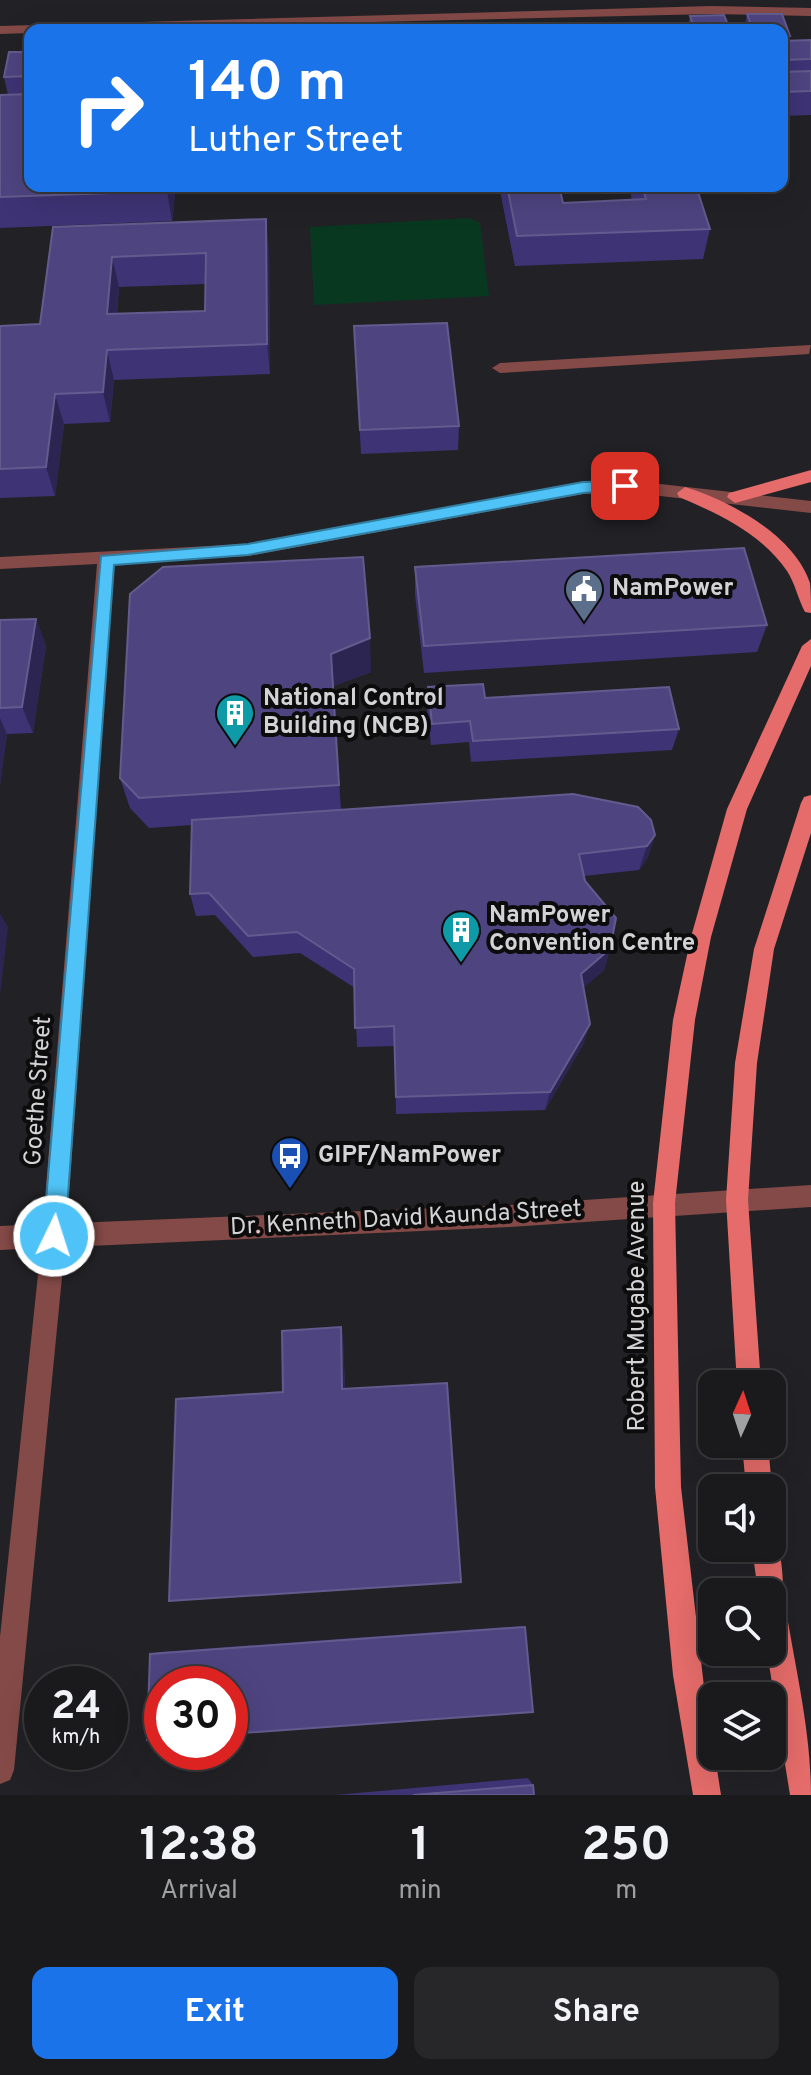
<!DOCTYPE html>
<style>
body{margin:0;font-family:Overpass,sans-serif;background:#272729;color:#f1f3f6;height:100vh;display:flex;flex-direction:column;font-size:30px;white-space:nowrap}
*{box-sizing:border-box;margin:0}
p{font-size:26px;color:#9fa1a3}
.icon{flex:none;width:44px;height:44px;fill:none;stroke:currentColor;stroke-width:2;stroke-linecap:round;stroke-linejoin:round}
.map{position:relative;height:1795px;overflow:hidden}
.sheet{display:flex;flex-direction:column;background:#1a1a1c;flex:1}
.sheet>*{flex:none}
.banner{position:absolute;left:24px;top:24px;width:764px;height:168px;border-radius:16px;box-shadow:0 8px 32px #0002,0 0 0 2px #38383b;background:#1a73e8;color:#fff;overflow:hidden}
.needle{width:52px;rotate:3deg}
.buttons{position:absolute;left:698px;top:1370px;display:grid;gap:16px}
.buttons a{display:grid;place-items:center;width:88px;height:88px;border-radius:16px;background:#1a1a1c;box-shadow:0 8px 32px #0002,0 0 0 2px #38383b;font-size:40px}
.speed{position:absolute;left:24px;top:1666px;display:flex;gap:16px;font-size:40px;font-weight:700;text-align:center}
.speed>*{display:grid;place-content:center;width:104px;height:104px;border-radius:50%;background:#1a1a1c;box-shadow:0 8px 32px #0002,0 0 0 2px #38383b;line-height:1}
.speed small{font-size:20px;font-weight:400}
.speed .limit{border:12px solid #d22;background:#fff;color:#111}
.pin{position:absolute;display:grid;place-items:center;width:68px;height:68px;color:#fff;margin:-34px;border-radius:16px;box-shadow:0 4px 12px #0006}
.me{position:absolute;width:88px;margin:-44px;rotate:4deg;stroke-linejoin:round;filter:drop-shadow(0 0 6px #0008)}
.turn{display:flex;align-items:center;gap:28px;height:168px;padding:0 32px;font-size:36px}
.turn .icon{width:104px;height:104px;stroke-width:2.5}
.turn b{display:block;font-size:56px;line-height:68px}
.eta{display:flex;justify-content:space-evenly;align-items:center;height:136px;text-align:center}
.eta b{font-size:48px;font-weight:700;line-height:56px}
.button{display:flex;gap:16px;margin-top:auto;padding:16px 32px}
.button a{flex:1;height:92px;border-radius:16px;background:#1a73e8;color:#fff;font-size:32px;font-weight:700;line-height:92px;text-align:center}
.button a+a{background:#272729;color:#f1f3f6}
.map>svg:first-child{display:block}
.green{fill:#093820}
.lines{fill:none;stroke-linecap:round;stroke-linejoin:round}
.service{fill:#844a47;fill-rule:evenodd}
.minor{fill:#844a47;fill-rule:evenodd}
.tertiary{fill:#844a47;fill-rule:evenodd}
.primary{fill:#e56c6a;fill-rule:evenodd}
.wall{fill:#3e3375;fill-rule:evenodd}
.shaded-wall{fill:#2c2551}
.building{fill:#4e4480;stroke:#635b8d;stroke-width:2;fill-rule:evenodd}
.route{fill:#4fc3f7;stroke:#337fa1;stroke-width:2}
.labels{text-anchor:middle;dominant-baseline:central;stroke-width:8;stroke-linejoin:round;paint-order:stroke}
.poi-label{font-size:24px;font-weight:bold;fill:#d3d3d6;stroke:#0c0c0d;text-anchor:start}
.street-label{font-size:24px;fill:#d3d3d6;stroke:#0c0c0d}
</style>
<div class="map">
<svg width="811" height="1795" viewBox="0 0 811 1795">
<rect width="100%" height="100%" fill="#222226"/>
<path class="green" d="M469,218L480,223L489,296L314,305L310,227Z"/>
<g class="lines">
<path class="service" d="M811,345L809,354L500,373L492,368L500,363Z"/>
<g class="minor">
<path d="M711,6L811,8V16L711,14L30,30V33L0,34V26Z"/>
<path d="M625,480L811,501V513L625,492L583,494L248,556L114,563L66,1236L14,1770L10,1780L0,1784V1637L42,1236L97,564L0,569V557L248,544L583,482Z"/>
</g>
<path class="tertiary" d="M811,1185V1207L510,1227L0,1250V1226L510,1205Z"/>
<g class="primary">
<path d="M811,470V482L735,503L727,497L729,493Z"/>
<path d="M685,487C730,501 794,535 810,583C811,592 811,604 811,613L805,612C798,599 795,583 787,571C762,534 719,514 679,497L677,493Z"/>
<path d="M811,639V666L747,809L711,937L695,1020L675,1203L681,1487L712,1756H715L721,1795H693L673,1675L655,1487L653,1203L673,1020L691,937L727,809L802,646Z"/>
<path d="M811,795V833L774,949L757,1063L748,1200L761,1384H737L726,1200L735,1063L754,949L801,803L804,797Z"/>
<path d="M742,1444H768L772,1488H746Z"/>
<path d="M772,1538C784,1552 782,1580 784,1597C794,1664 811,1728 811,1795H790L767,1652H772V1592H758L752,1548H772Z"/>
</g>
</g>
<g class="wall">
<path d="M747,14L782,30H744Z"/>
<path d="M690,16L730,30H687Z"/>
<path d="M782,36H790L789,41L811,40V115L782,116Z"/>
<path d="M30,52V186H184H176L172,221L0,228V95H8L4,77Z"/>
<path d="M499,186H559L563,203L632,200L629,186H696L710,229L703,259L515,266Z"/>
<path d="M53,227L269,250L270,374L114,380L110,422L64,424L55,496L0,498V326L40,324ZM206,284L205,311L117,314L119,287Z"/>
<path d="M354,326L459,426L458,450L361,454Z"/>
<path d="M415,567L767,625L757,652L424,673L415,595Z"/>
<path d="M130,594L371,672L333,686L341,810L655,835L647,859L639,870L584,876L610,949L604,970L583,988L584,1043L545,1110L396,1114L395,1046L357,1047L355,988L300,953L253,957L215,915L196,916L190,894L192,825L149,828L130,808L120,778Z"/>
<path d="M36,619L46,646L33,733L7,734L0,785V620Z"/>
<path d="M428,687L485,698L679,729L672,750L471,762L469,742L431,745L427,709Z"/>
<path d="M341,1327L343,1338L345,1389L461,1582L169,1601L283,1392Z"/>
<path d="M521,1626L525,1627L150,1654L159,1652Z"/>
<path d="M528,1778L533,1785L534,1795H335Z"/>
</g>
<g class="shaded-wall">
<path d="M168,186H176L172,221L167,191Z"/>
<path d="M266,219L269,250L270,374L267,344Z"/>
<path d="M112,257L119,287L114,344L107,314Z"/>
<path d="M107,350L114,380L110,422L103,392Z"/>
<path d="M55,394L64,424L55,496L46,467Z"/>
<path d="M36,619L46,646L33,733L22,707Z"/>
<path d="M370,638L371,672L333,686L341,815L331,654Z"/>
<path d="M0,718L7,734L0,785Z"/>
<path d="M655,835L647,859L639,870L647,846Z"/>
<path d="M0,913L8,927L0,996Z"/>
<path d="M610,949L604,970L575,995L581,974Z"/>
<path d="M590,1024L584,1043L545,1110L550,1092Z"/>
<path d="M341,1327L343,1338L345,1397L342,1389Z"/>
</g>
<g class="building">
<path d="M747,14H782L790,36H782V30H753Z"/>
<path d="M724,15L730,30H695L690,16Z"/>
<path d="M344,26V30H230Z"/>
<path d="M811,40V59L782,60V41Z"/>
<path d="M9,52H30V76L4,77Z"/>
<path d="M811,71V91L782,92V72Z"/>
<path d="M30,94V186H168L167,191L0,197V95Z"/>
<path d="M507,186H559L563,203L646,199L642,186H696L710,229L517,236Z"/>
<path d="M266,219L267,344L107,350L103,392L55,394L46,467L0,469V326L40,324L53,227ZM206,253L205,311L107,314L112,257Z"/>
<path d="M447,323L459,426L360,430L354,326Z"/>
<path d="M744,548L767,625L424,646L415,567Z"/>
<path d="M363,557L370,638L331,654L339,785L139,798L120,778L130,594L163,567Z"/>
<path d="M36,619L22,707L0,708V620Z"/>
<path d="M483,684L485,698L669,687L679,729L473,741L470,721L432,724L428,687Z"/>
<path d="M573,794L638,807L651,820L655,835L647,846L579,854L585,881L616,918L610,949L581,974L590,1024L550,1092L396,1097L394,1026L355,1028L354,969L297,932L248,936L209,893L190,894L192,820Z"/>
<path d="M341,1327L342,1389L447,1383L461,1582L169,1601L176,1399L283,1392L282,1331Z"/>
<path d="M525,1627L533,1712L230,1734V1684H162V1739L147,1740L150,1654Z"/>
<path d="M533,1785L534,1795H413Z"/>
</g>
<path class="route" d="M625,481L633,486L630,490L583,493L248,555L114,565L65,1236L61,1243L54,1246L47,1243L43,1236L101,556L248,544L583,482Z"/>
<defs>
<symbol id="civic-pin" viewBox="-11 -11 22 30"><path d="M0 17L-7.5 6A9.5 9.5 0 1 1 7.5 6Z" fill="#5c6f8a" stroke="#0c0c0d"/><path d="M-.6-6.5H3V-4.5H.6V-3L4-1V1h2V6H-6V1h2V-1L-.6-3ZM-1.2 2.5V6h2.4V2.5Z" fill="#fff"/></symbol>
<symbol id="building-pin" viewBox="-11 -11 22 30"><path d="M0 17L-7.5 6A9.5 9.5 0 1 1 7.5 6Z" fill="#0f9aa8" stroke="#0c0c0d"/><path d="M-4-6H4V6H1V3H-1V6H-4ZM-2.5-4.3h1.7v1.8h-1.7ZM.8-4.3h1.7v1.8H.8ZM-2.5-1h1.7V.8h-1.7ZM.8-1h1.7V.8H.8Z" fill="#fff"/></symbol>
<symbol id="bus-pin" viewBox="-11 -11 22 30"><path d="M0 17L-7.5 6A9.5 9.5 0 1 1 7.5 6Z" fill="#1a4fb4" stroke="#0c0c0d"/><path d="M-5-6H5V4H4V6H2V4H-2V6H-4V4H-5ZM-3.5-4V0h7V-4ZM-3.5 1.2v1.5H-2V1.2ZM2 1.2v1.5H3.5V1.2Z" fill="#fff"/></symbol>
</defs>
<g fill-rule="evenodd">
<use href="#civic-pin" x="562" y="567" width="44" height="60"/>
<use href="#building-pin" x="213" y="691" width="44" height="60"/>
<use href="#building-pin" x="439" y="908" width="44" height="60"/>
<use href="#bus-pin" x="268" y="1134" width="44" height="60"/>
</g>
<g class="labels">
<g class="poi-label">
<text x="612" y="589">NamPower</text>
<text x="263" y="699">National Control<tspan x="263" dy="28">Building (NCB)</tspan></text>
<text x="489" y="916">NamPower<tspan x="489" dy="28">Convention Centre</tspan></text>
<text x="318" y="1156">GIPF/NamPower</text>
</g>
<g class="street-label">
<text transform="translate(39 1091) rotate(-86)">Goethe Street</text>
<text transform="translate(406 1219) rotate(-3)">Dr. Kenneth David Kaunda Street</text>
<text transform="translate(638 1306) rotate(-90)">Robert Mugabe Avenue</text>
</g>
</g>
</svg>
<div class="buttons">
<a><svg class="needle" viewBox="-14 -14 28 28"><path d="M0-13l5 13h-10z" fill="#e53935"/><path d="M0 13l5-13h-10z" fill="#9fa1a3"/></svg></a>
<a><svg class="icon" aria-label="sound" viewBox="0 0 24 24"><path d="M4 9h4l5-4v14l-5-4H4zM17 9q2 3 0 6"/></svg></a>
<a><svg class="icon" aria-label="search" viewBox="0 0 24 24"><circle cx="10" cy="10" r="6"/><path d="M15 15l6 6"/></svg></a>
<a><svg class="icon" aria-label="layers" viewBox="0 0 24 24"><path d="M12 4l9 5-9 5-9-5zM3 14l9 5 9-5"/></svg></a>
</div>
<div class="speed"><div>24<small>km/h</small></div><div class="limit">30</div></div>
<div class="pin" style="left:625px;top:486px;background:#d93025"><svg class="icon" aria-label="arrive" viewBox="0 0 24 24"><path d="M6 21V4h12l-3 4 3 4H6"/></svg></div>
<svg class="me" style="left:54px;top:1236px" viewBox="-20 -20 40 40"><circle r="17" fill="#4fc3f7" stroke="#fff" stroke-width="3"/><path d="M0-11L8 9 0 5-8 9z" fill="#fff"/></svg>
<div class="banner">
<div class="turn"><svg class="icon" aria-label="right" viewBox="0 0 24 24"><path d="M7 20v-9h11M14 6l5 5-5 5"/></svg><div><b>140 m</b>Luther Street</div></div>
</div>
</div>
<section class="sheet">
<div class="eta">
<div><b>12:38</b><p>Arrival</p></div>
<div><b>1</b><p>min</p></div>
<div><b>250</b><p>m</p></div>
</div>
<div class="button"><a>Exit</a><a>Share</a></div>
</section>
